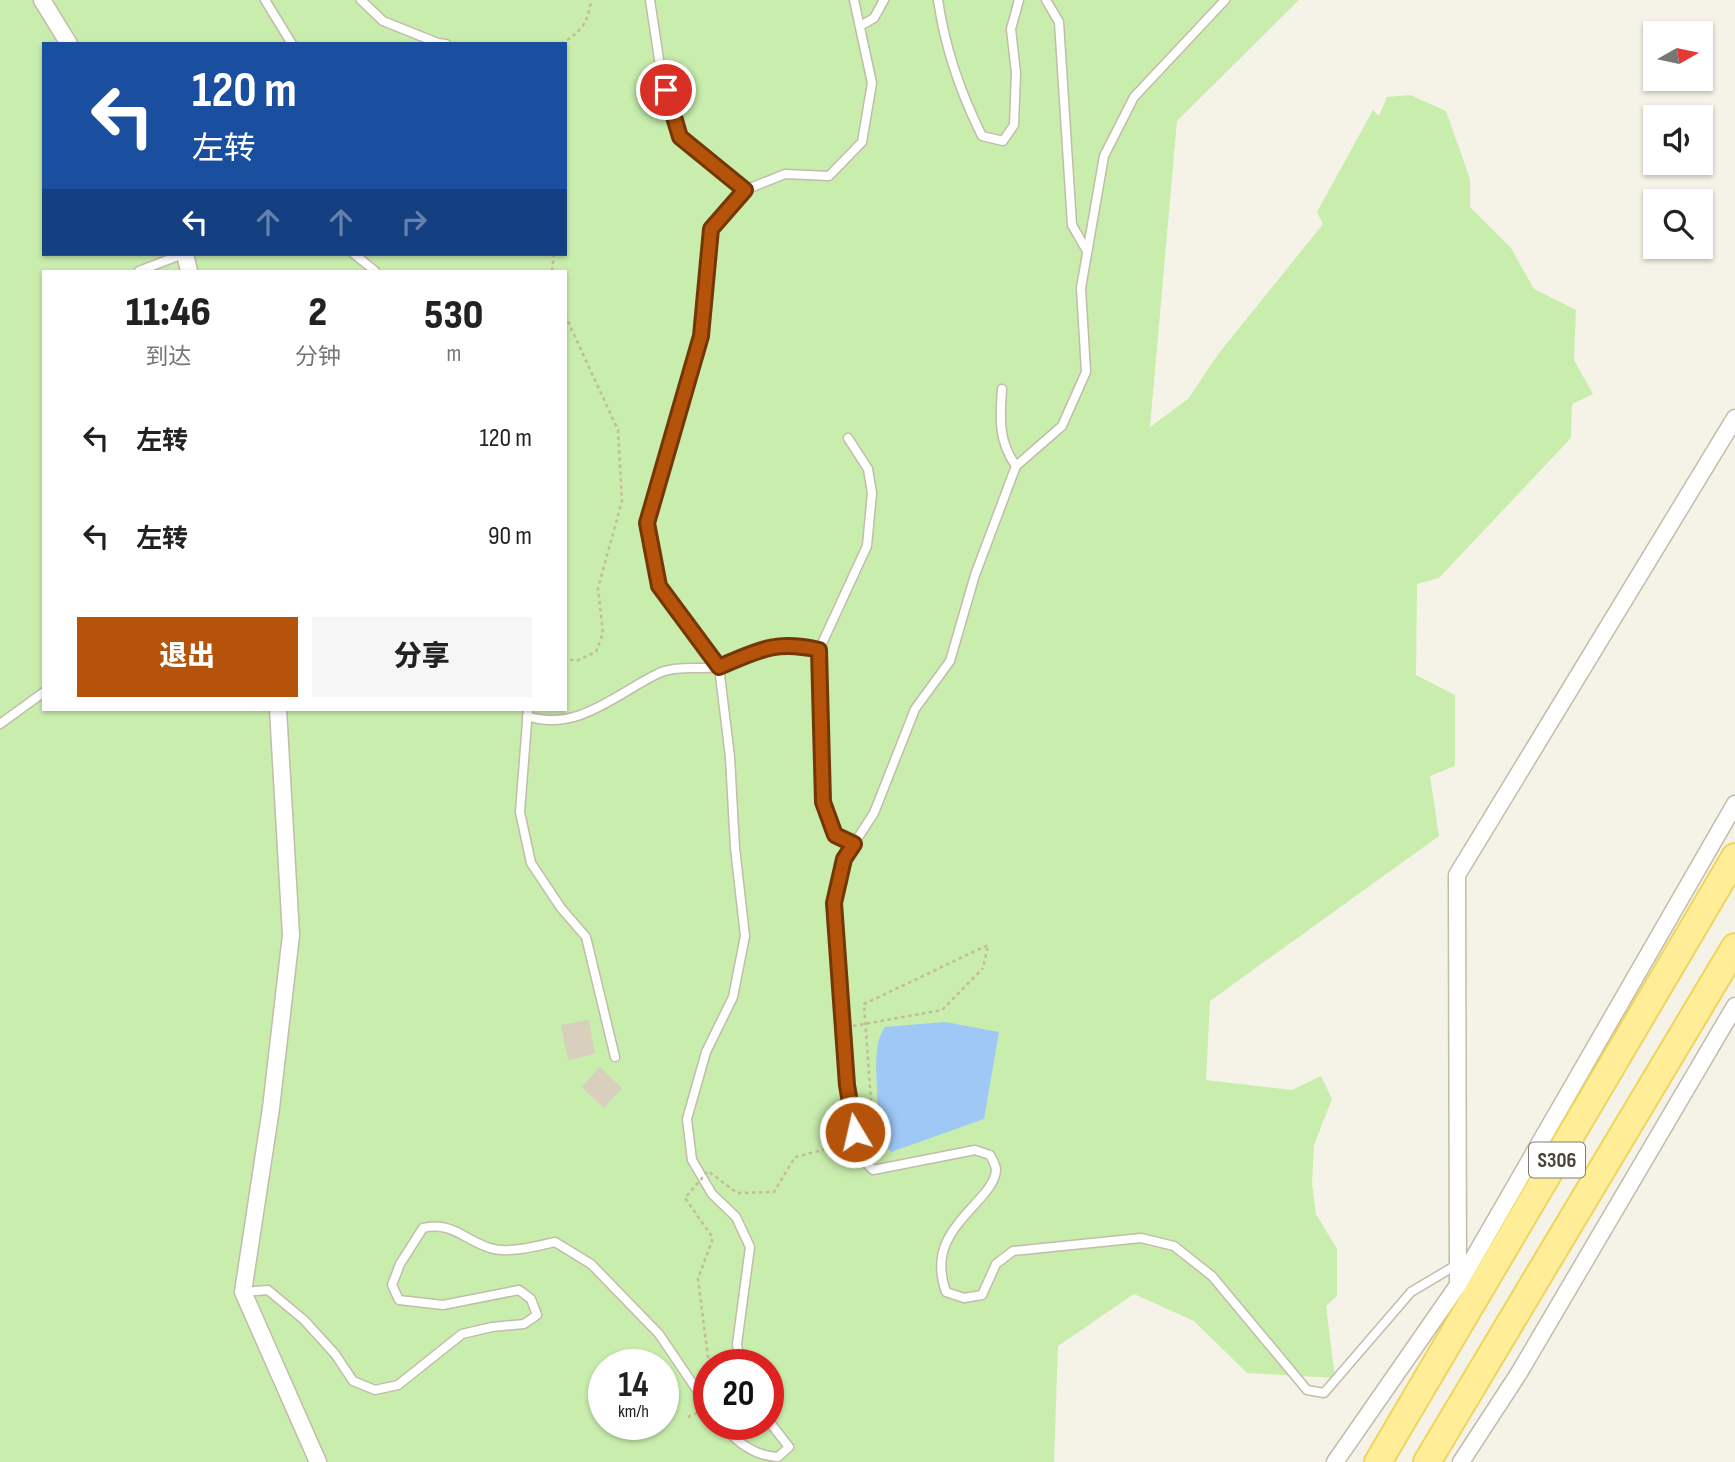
<!DOCTYPE html>
<html lang="zh">
<meta charset="utf-8">
<style>
body{margin:0;font-family:"Sofia Sans Condensed","Noto Sans SC",sans-serif;background:#f6f6f6;color:#222;height:100vh;display:flex;flex-direction:column;font-size:26px;white-space:nowrap}
*{box-sizing:border-box;margin:0}
p{font-size:23px;color:#767676}
.icon{flex:none;width:38px;height:38px;fill:none;stroke:currentColor;stroke-width:2;stroke-linecap:round;stroke-linejoin:round}
.map{position:relative;flex:1;overflow:hidden}
.panel{position:absolute;left:42px;top:270px;width:525px;height:441px;display:flex;flex-direction:column;background:#fff;border-radius:0px;box-shadow:0 2px 5px #0004}
.panel>*{flex:none}
.guide{position:absolute;left:42px;top:42px;width:525px;height:214px;border-radius:0px;box-shadow:0 2px 5px #0004;background:#1a4fa0;color:#fff;overflow:hidden}
.needle{width:46px;rotate:81deg}
.buttons{position:absolute;left:1643px;top:21px;display:grid;gap:14px}
.buttons a{display:grid;place-items:center;width:70px;height:70px;border-radius:0px;background:#fff;box-shadow:0 2px 5px #0004;font-size:35px}
.speed{position:absolute;left:588px;top:1349px;display:flex;gap:14px;font-size:35px;font-weight:700;text-align:center}
.speed>*{display:grid;place-content:center;width:91px;height:91px;border-radius:50%;background:#fff;box-shadow:0 2px 5px #0004;line-height:1}
.speed small{font-size:18px;font-weight:400}
.speed .limit{border:10px solid #d22;background:#fff;color:#111}
.pin{position:absolute;display:grid;place-items:center;width:60px;height:60px;color:#fff;margin:-30px;border:4px solid #fff;border-radius:50%;box-shadow:0 2px 7px #0007}
.me{position:absolute;width:77px;margin:-38px;rotate:351deg;stroke-linejoin:round;filter:drop-shadow(0 0 5px #0008)}
.turn{display:flex;align-items:center;gap:24px;height:147px;padding:0 35px;font-size:32px}
.turn .icon{width:91px;height:91px;stroke-width:2.5}
.turn b{display:block;font-size:49px;line-height:60px}
.lanes{display:flex;align-items:center;height:66px;padding:0 35px;background:#0003;justify-content:center;gap:35px;direction:ltr}
.lanes .off{opacity:.35}
.eta{display:flex;justify-content:space-evenly;align-items:center;height:119px;text-align:center}
.eta b{font-size:42px;font-weight:800;line-height:49px}
.cta{display:flex;gap:14px;margin-top:auto;padding:14px 35px}
.cta a{flex:1;height:80px;border-radius:0px;background:#b45309;color:#fff;font-size:28px;font-weight:800;line-height:80px;text-align:center}
.cta a+a{background:#f6f6f6;color:#222}
ul{padding:0;list-style:none}
li{display:flex;align-items:center;gap:21px;height:98px;padding:0 35px}
li div{flex:1}
li b{display:block;font-size:26px}
li em{font-style:normal}
.map>svg:first-child{display:block}
.green{fill:#c8edad;fill-rule:evenodd}
.water{fill:#9fc8f7}
.building{fill:#d8d0bc}
.lines{fill:none;stroke-linecap:round;stroke-linejoin:round}
.service-casing{stroke:#c2bca9;stroke-width:11}
.minor-casing{stroke:#c2bca9;stroke-width:19}
.primary-casing{stroke:#eed55d;stroke-width:30}
.path{stroke:#c5bb99;stroke-width:2.5;stroke-dasharray:3.5 3.5;stroke-linecap:butt}
.service{stroke:#fff;stroke-width:8}
.minor{stroke:#fff;stroke-width:16}
.primary{stroke:#ffee97;stroke-width:26}
.path-bridge{stroke:#c5bb99;stroke-width:2.5;stroke-dasharray:3.5 3.5;stroke-linecap:butt}
.route-casing{stroke:#753606;stroke-width:18}
.route{stroke:#b45309;stroke-width:12}
.labels{text-anchor:middle;dominant-baseline:central;stroke-width:6;stroke-linejoin:round;paint-order:stroke}
.shield{fill:#fff;stroke:#807c72;stroke-width:2}
.shield-label{font-size:21px;font-weight:bold;fill:#494436}
</style>
<div class="map">
<svg width="1735" height="1462" viewBox="0 0 1735 1462">
<rect width="100%" height="100%" fill="#f5f3e8"/>
<path class="green" d="M0,0H1299L1177,121L1150,427L1188,399L1219,353L1323,224L1317,212L1373,110L1379,116L1387,97L1410,95L1446,111L1470,179V207L1511,248L1534,289L1576,310L1574,360L1593,394L1572,404L1571,438L1439,578L1417,584L1416,675L1455,695V766L1430,776L1439,836L1210,1001L1206,1080L1292,1090L1321,1076L1332,1099L1314,1145L1312,1183L1316,1214L1337,1249V1296L1326,1306L1335,1378L1247,1373L1194,1321L1134,1294L1058,1346L1054,1462H0ZM44,44H565V254H44ZM44,271H565V709H44ZM604,1365H663V1424H604ZM709,1365H768V1424H709Z"/>
<path class="water" d="M945,1022L999,1032L984,1119L891,1152L874,1130C884,1098 867,1052 885,1027Z"/>
<g class="building">
<path d="M589,1020L595,1054L568,1060L561,1025Z"/>
<path d="M600,1067L622,1088L604,1108L582,1087Z"/>
</g>
<g class="lines">
<defs>
<g id="service">
<path d="M265,0L292,44"/>
<path d="M361,0L383,21L438,43L446,44"/>
<path d="M650,0L660,66L680,137L745,190"/>
<path d="M938,0C945,48 960,92 982,136L1003,141L1014,125L1016,73L1011,29L1019,0"/>
<path d="M1046,0L1059,22L1072,225L1087,251"/>
<path d="M1225,0L1134,97L1104,156L1081,288L1086,372L1062,426L1016,466L975,575L950,661L915,709L874,813L844,859L834,903L847,1085L858,1155L873,1170L975,1150L990,1155C992,1159 996,1165 996,1170C996,1178 989,1188 984,1194C956,1226 930,1247 946,1292L964,1298L982,1295L996,1264L1013,1251L1141,1238L1174,1246L1212,1276L1307,1390L1324,1393L1411,1292L1458,1264"/>
<path d="M860,26L874,18L884,0"/>
<path d="M354,254L375,271"/>
<path d="M139,271L183,254"/>
<path d="M1002,389C1000,418 998,441 1016,466"/>
<path d="M848,438L868,469L872,493L867,546L819,650L823,802L835,835L854,844"/>
<path d="M528,709L520,812L531,863L561,908L586,937L615,1057"/>
<path d="M527,716C577,733 617,693 659,673C677,665 699,670 717,667C734,664 750,652 767,647C783,642 803,646 819,650"/>
<path d="M0,724L44,692"/>
<path d="M243,1292L268,1290L304,1320L335,1354L353,1381L375,1390L398,1385L462,1334L492,1327L524,1324L537,1315L531,1299L519,1290L443,1305L399,1300L392,1285L400,1264L423,1228C452,1221 464,1240 490,1248C508,1254 537,1246 555,1242L591,1264L659,1334L709,1408"/>
<path d="M740,1365L737,1344L750,1247L736,1217L712,1194L692,1160L687,1119L706,1052L733,997L745,936L735,848L730,757L719,667L659,586L647,523L701,336L711,229L745,190L785,174L829,176L862,142L872,83L854,0"/>
<path d="M722,1424C737,1443 755,1456 778,1457L789,1447L768,1420"/>
</g>
<g id="minor">
<path d="M42,0L69,44"/>
<path d="M185,254L189,271"/>
<path d="M278,709L291,935L271,1108L243,1292L318,1462"/>
<path d="M1458,1285L1457,875L1735,418"/>
<path d="M1335,1462L1458,1285L1735,804"/>
<path d="M1461,1462L1519,1373L1735,1006"/>
</g>
<g id="primary">
<path d="M1378,1462L1735,857"/>
<path d="M1427,1462L1735,947"/>
</g>
</defs>
<use href="#service" class="service-casing"/>
<use href="#minor" class="minor-casing"/>
<use href="#primary" class="primary-casing"/>
<g class="path">
<path d="M561,44C581,32 588,23 591,0"/>
<path d="M552,271L554,254"/>
<path d="M565,315L618,430L622,501L598,588L603,633L596,652L576,661L565,658"/>
<path d="M853,1026L942,1010L983,968"/>
<path d="M688,1417L699,1412"/>
</g>
<use href="#service" class="service"/>
<use href="#minor" class="minor"/>
<use href="#primary" class="primary"/>
<path class="path-bridge" d="M709,1365L698,1279L713,1238L685,1198L708,1171L737,1193L774,1192L795,1157L831,1148L871,1102L864,1004L988,945L983,968"/>
</g>
<g class="lines">
<defs>
<path id="route" d="M666,90L680,137L745,190L711,229L701,336L647,523L659,586L719,667C759,650 775,640 819,650L823,802L835,835L854,844L844,859L834,903L847,1085L855,1132"/>
</defs>
<use href="#route" class="route-casing"/>
<use href="#route" class="route"/>
</g>
<g class="labels">
<rect class="shield" x="1529" y="1142.5" width="56" height="35" rx="5"/>
<g class="shield-label">
<text x="1557" y="1160">S306</text>
</g>
</g>
</svg>
<div class="buttons">
<a><svg class="needle" viewBox="-14 -14 28 28"><path d="M0-13l5 13h-10z" fill="#e53935"/><path d="M0 13l5-13h-10z" fill="#767676"/></svg></a>
<a><svg class="icon" aria-label="sound" viewBox="0 0 24 24"><path d="M4 9h4l5-4v14l-5-4H4zM17 9q2 3 0 6"/></svg></a>
<a><svg class="icon" aria-label="search" viewBox="0 0 24 24"><circle cx="10" cy="10" r="6"/><path d="M15 15l6 6"/></svg></a>
</div>
<div class="speed"><div>14<small>km/h</small></div><div class="limit">20</div></div>
<div class="pin" style="left:666px;top:90px;background:#d93025"><svg class="icon" aria-label="arrive" viewBox="0 0 24 24"><path d="M6 21V4h12l-3 4 3 4H6"/></svg></div>
<svg class="me" style="left:855px;top:1132px" viewBox="-20 -20 40 40"><circle r="17" fill="#b45309" stroke="#fff" stroke-width="3"/><path d="M0-11L8 9 0 5-8 9z" fill="#fff"/></svg>
<div class="guide">
<div class="turn"><svg class="icon" aria-label="left" viewBox="0 0 24 24"><path d="M17 20v-9H6M10 6l-5 5 5 5"/></svg><div><b>120 m</b>左转</div></div>
<div class="lanes"><svg class="icon" aria-label="left" viewBox="0 0 24 24"><path d="M17 20v-9H6M10 6l-5 5 5 5"/></svg><svg class="icon off" aria-label="ahead" viewBox="0 0 24 24"><path d="M12 20V5M6 11l6-6 6 6"/></svg><svg class="icon off" aria-label="ahead" viewBox="0 0 24 24"><path d="M12 20V5M6 11l6-6 6 6"/></svg><svg class="icon off" aria-label="right" viewBox="0 0 24 24"><path d="M7 20v-9h11M14 6l5 5-5 5"/></svg></div>
</div>
<section class="panel">
<div class="eta">
<div><b>11:46</b><p>到达</p></div>
<div><b>2</b><p>分钟</p></div>
<div><b>530</b><p>m</p></div>
</div>
<ul>
<li><svg class="icon" aria-label="left" viewBox="0 0 24 24"><path d="M17 20v-9H6M10 6l-5 5 5 5"/></svg><div><b>左转</b></div><em>120 m</em></li>
<li><svg class="icon" aria-label="left" viewBox="0 0 24 24"><path d="M17 20v-9H6M10 6l-5 5 5 5"/></svg><div><b>左转</b></div><em>90 m</em></li>
</ul>
<div class="cta"><a>退出</a><a>分享</a></div>
</section>
</div>
